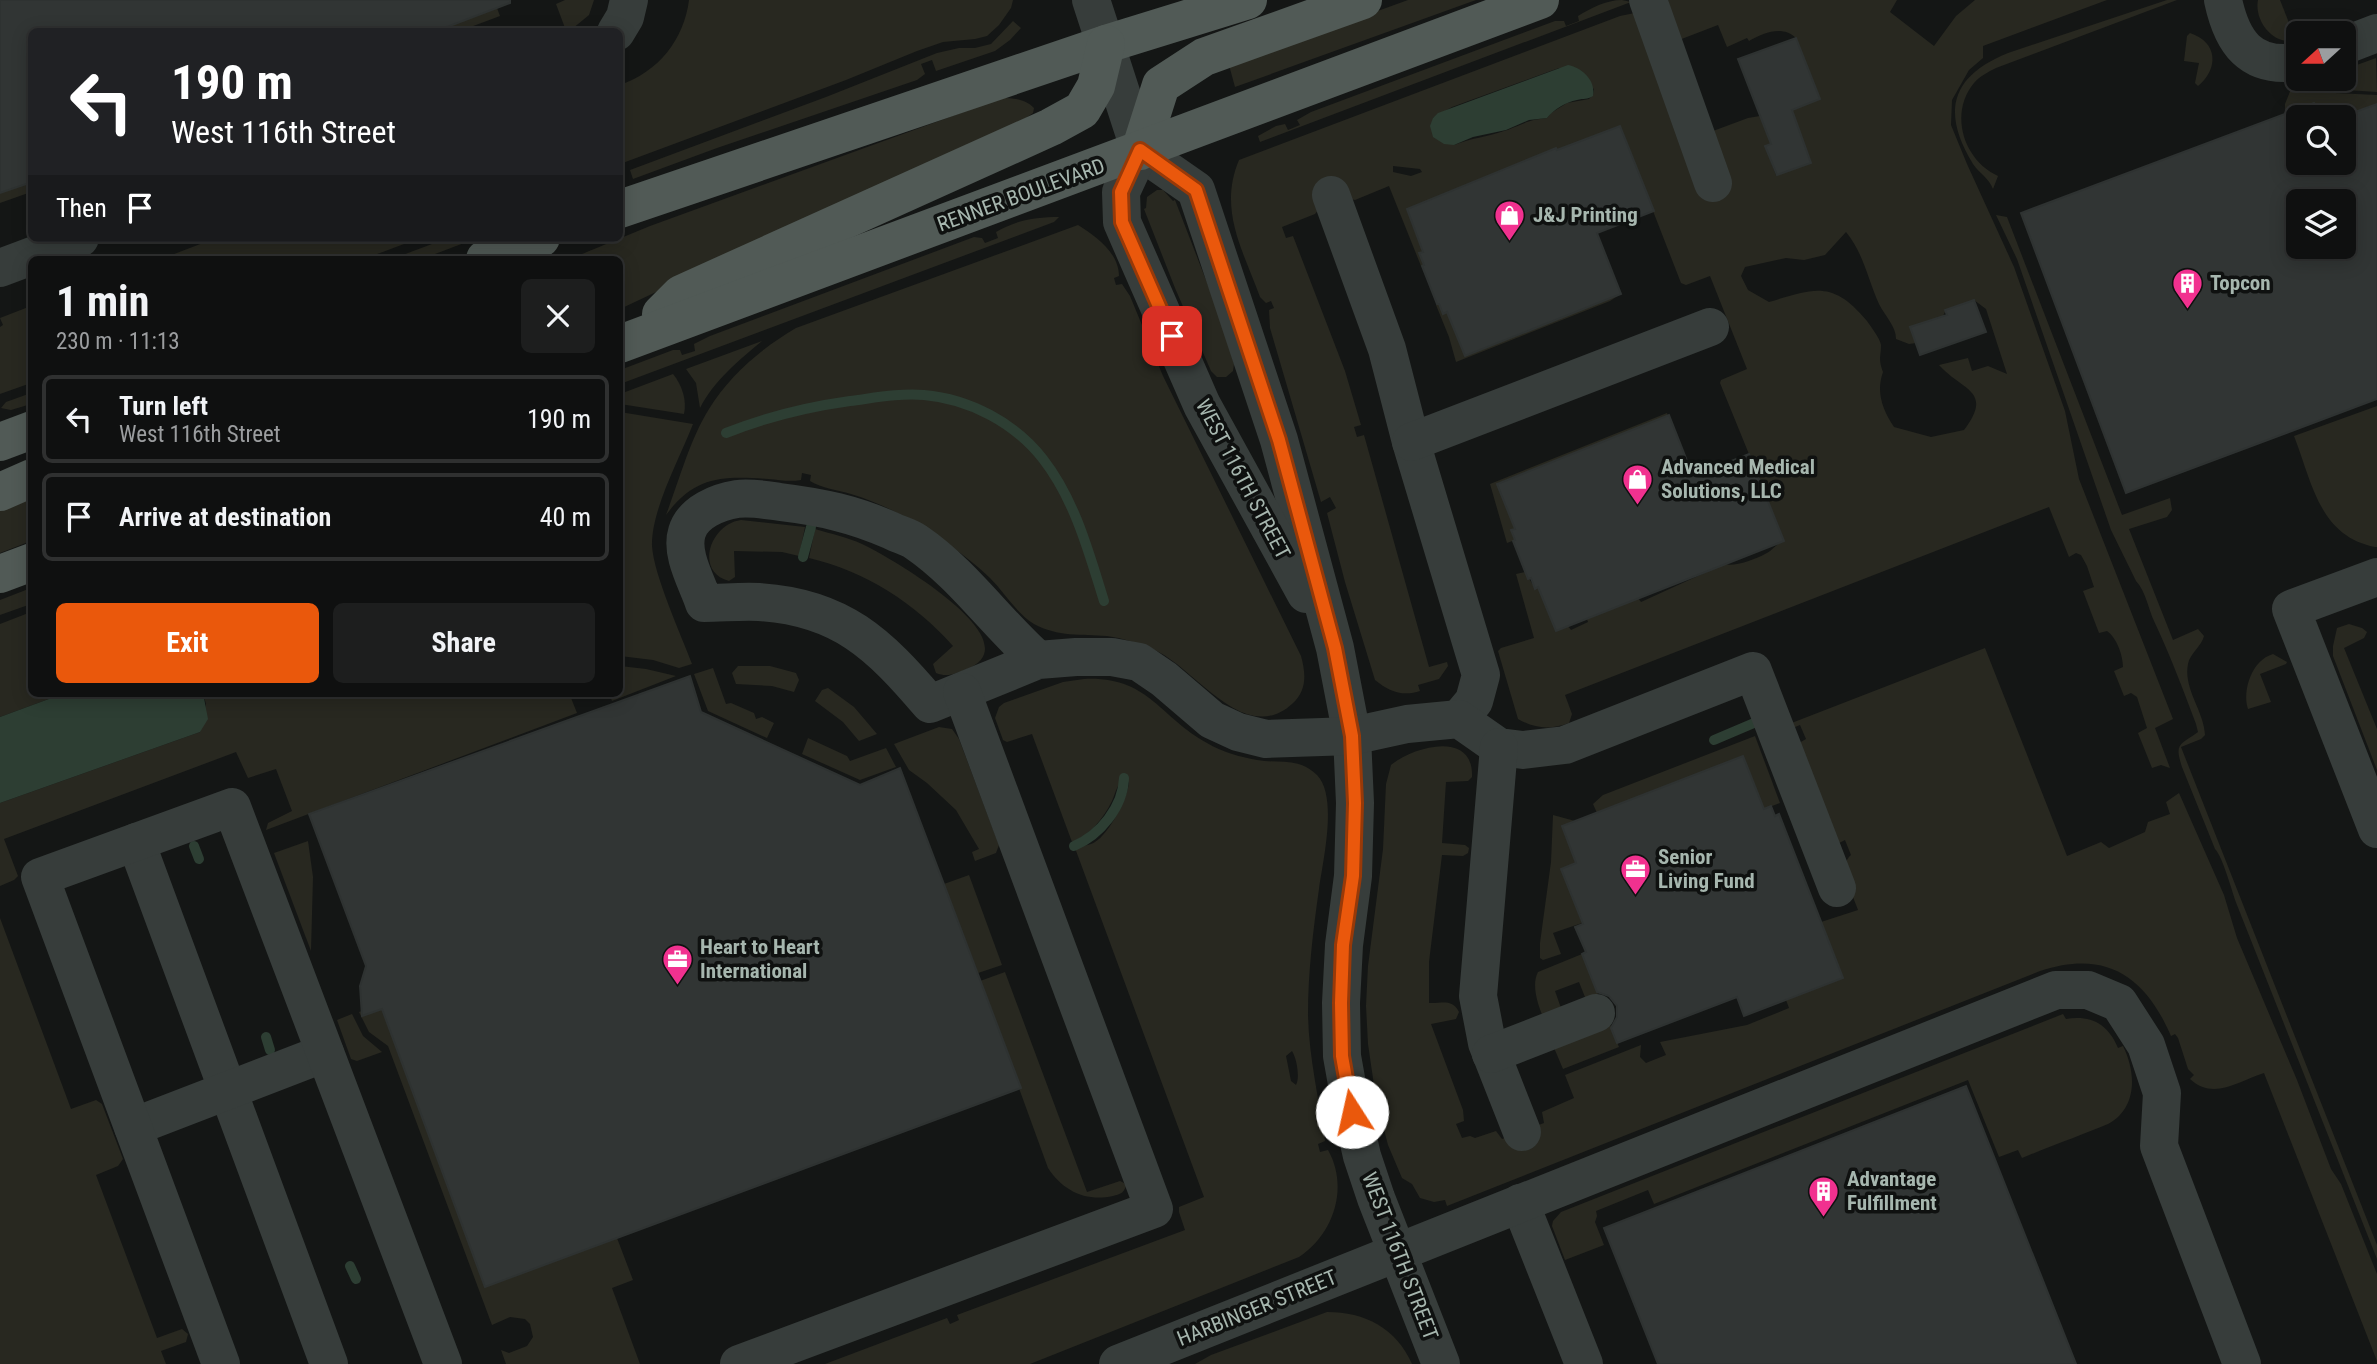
<!DOCTYPE html>
<meta charset="utf-8">
<style>
body{margin:0;font-family:"Roboto Condensed",sans-serif;background:#1d1e1e;color:#f1f3f6;height:100vh;display:flex;flex-direction:column;font-size:26px;white-space:nowrap}
*{box-sizing:border-box;margin:0}
p{font-size:23px;color:#9b9d9f}
.icon{flex:none;width:38px;height:38px;fill:none;stroke:currentColor;stroke-width:2;stroke-linecap:round;stroke-linejoin:round}
.map{position:relative;flex:1;overflow:hidden}
.sheet{position:absolute;left:28px;top:256px;width:595px;height:441px;display:flex;flex-direction:column;background:#0f1010;border-radius:10px;box-shadow:0 4px 18px #0003,0 0 0 2px #2f3030}
.sheet>*{flex:none}
.banner{position:absolute;left:28px;top:28px;width:595px;height:214px;border-radius:10px;box-shadow:0 4px 18px #0003,0 0 0 2px #2f3030;background:#202124;color:#fff;overflow:hidden}
.needle{width:46px;rotate:249deg}
.controls{position:absolute;left:2286px;top:21px;display:grid;gap:14px}
.controls a{display:grid;place-items:center;width:70px;height:70px;border-radius:10px;background:#0f1010;box-shadow:0 4px 18px #0003,0 0 0 2px #2f3030;font-size:35px}
.pin{position:absolute;display:grid;place-items:center;width:60px;height:60px;color:#fff;margin:-30px;border-radius:14px;box-shadow:0 4px 10px #0006}
.me{position:absolute;width:77px;margin:-38px;rotate:350deg;stroke-linejoin:round;filter:drop-shadow(0 0 5px #0008)}
.turn{display:flex;align-items:center;gap:24px;height:147px;padding:0 28px;font-size:32px}
.turn .icon{width:91px;height:91px;stroke-width:2.5}
.turn b{display:block;font-size:49px;line-height:60px}
.then{display:flex;align-items:center;height:66px;padding:0 28px;background:#0003;gap:14px;font-size:26px}
.round{display:grid;place-items:center;flex:none;width:74px;height:74px;border-radius:10px;background:#1d1e1e}
.headline{display:flex;align-items:center;justify-content:space-between;height:119px;padding:0 28px}
h1{font-size:42px;font-weight:700;line-height:52px}
.action{display:flex;gap:14px;margin-top:auto;padding:14px 28px}
.action a{flex:1;height:80px;border-radius:10px;background:#ea580c;color:#fff;font-size:28px;font-weight:700;line-height:80px;text-align:center}
.action a+a{background:#1d1e1e;color:#f1f3f6}
ul{padding:0;list-style:none}
li{display:flex;align-items:center;gap:21px;height:88px;margin:0 14px 10px;padding:0 14px;border:4px solid #2f3030;border-radius:10px}
li div{flex:1}
li b{display:block;font-size:26px}
li em{font-style:normal}
.map>svg:first-child{display:block}
.green{fill:#282820;fill-rule:evenodd}
.water{fill:#2d3e33}
.lines{fill:none;stroke-linecap:round;stroke-linejoin:round}
.stream{stroke:#2d3e33;stroke-width:10}
.building{fill:#313534;stroke:#2e3231;stroke-width:2;fill-rule:evenodd}
.minor{stroke:#373d3b;stroke-width:38}
.major{stroke:#515a56;stroke-width:38}
.route-casing{stroke:#983908;stroke-width:18}
.route{stroke:#ea580c;stroke-width:12}
.labels{text-anchor:middle;dominant-baseline:central;stroke-width:7;stroke-linejoin:round;paint-order:stroke}
.street-label{font-size:21px;fill:#a6b6ae;stroke:#0f1110}
.poi-label{font-size:21px;font-weight:bold;fill:#a6b6ae;stroke:#0f1110;text-anchor:start}
</style>
<div class="map">
<svg width="2377" height="1364" viewBox="0 0 2377 1364">
<rect width="100%" height="100%" fill="#141615"/>
<g class="green">
<path d="M494,0L500,16L460,31L434,32Z"/>
<path d="M565,0H594L589,15L572,29L565,28L556,4Z"/>
<path d="M689,0H1013L1011,8L999,25L987,36L975,39L943,42L917,51L846,80L620,164V85C658,72 684,40 689,0Z"/>
<path d="M1408,0H1476L1235,87L1229,65Z"/>
<path d="M1622,0L1631,2L1260,142L1258,136L1276,126L1285,124L1288,130L1300,125L1297,120L1311,112L1555,21H1564L1566,26L1579,21L1578,16C1591,8 1606,0 1622,0Z"/>
<path d="M1668,0H1897L1890,12L1934,46L1956,16L1975,0H2107L1983,46V58L1969,70L1952,100L1951,125L1967,164L2014,267L2065,411L2079,479L2173,719L2155,728L2170,768L2161,765L2152,768L2138,733L2147,728L2137,697L2131,693L2124,696L2114,671L2123,667C2123,656 2117,638 2107,631L2099,633L2083,591L2094,587L2087,566L2081,555L2076,553L2069,557L2049,507L1565,695L1572,714L1569,723C1550,730 1536,729 1518,719L1498,651L1501,648L1534,638L1516,574L1525,572L1535,588L1538,587L1556,631L1568,626L1571,630L1588,622L1587,619L1638,598L1641,602L1724,564C1734,567 1754,560 1765,554C1772,551 1776,544 1784,540L1720,383L1721,380L1747,369L1710,276L1686,285L1681,283L1620,126L1557,150L1556,148L1407,209L1423,252L1419,253L1424,265L1421,266L1389,186L1355,200L1331,195L1315,214L1282,227L1286,238L1293,236L1345,371L1361,425L1354,427L1357,437L1364,435L1429,667L1447,662L1448,666L1439,679L1418,685L1420,691C1403,697 1388,691 1375,680L1345,582L1327,513L1336,508L1330,497L1321,502L1270,328L1269,310L1274,308L1271,301L1266,303L1260,297C1243,250 1218,210 1239,160L1620,16L1640,12L1713,131L1748,118L1760,116L1771,144L1765,146L1776,175L1811,162L1792,110L1820,99L1796,38C1782,25 1764,33 1749,41L1747,38L1727,47L1718,25L1679,40ZM1559,68L1594,89L1593,95L1589,99L1567,103L1551,113L1547,118C1526,120 1522,125 1504,131C1487,137 1471,138 1454,145L1433,118L1452,107ZM1393,166L1420,169L1422,172L1411,176L1393,172ZM1846,232C1864,254 1868,280 1879,304C1885,316 1896,326 1896,339L1909,344L1916,343L1911,327L1943,316L1946,310L1974,300L1986,309L2007,374L1988,366L1972,371L1968,358L1939,365C1962,391 1994,390 1964,430L1931,437L1894,427C1882,409 1876,392 1883,372C1878,359 1881,357 1881,345C1880,338 1871,327 1867,321C1833,280 1815,288 1769,302L1748,290L1741,276L1745,267L1786,258L1804,260L1825,255Z"/>
<path d="M2167,0H2177L1996,68C1988,72 1980,76 1974,83C1949,113 1963,160 1998,176L1993,189C1989,178 1979,173 1973,164C1941,112 1951,76 2008,53Z"/>
<path d="M2258,0H2280L2295,38L2293,41C2272,44 2254,20 2258,0Z"/>
<path d="M1013,21L1021,28L1010,40L995,51L936,71L932,60L921,64L925,74L917,80L717,148L633,179L630,170L826,97L937,53L959,48H975L991,44Z"/>
<path d="M2190,33C2218,42 2219,69 2198,86L2195,83L2199,63L2184,61L2187,36Z"/>
<path d="M2376,58L2377,92L2315,88V92L2377,95V104L2341,117H2319L2314,103L2285,114V104L2293,84L2319,79H2343V70Z"/>
<path d="M1002,98C1013,98 1026,99 1034,108L1033,113L1026,118L620,309V259H583L582,254L650,226Z"/>
<path d="M31,172V192L0,203V193L27,183Z"/>
<path d="M1157,190H1163L1173,201L1175,200L1221,319L1234,364L1233,371L1226,377H1217L1211,371L1175,288L1144,209L1146,208L1147,197Z"/>
<path d="M1996,215L2007,217L2122,515L2170,498L2172,510L2167,517L2129,529L2173,640L2198,629L2204,636C2202,646 2190,653 2188,664C2183,689 2204,711 2205,735L2201,739L2181,747L2377,1245V1259L2237,905C2232,892 2223,857 2215,849L2182,767C2174,743 2180,745 2198,732L2196,724C2183,689 2170,655 2154,621C2148,608 2146,592 2136,581L2111,530L2017,259Z"/>
<path d="M1059,217L1054,222L620,384V370L673,350H680L682,355L695,351L694,344L710,336L974,237L982,238L985,243L998,238L996,232C1016,220 1036,217 1059,217Z"/>
<path d="M1078,225C1096,236 1119,253 1119,276L1114,278L1116,285L1122,284L1130,296L1163,376L1301,656C1306,674 1307,691 1292,704C1243,748 1193,664 1152,649C1138,643 1122,638 1107,636C1081,634 1058,637 1034,624C1016,613 1005,593 990,578C963,552 932,533 899,514C885,506 867,499 851,494C837,490 822,488 810,481L811,475L802,473L801,480C790,482 780,480 768,479C722,476 695,476 666,515C679,481 690,439 709,409C730,375 762,348 796,328Z"/>
<path d="M216,238H420L364,259H168L169,256Z"/>
<path d="M448,238H477L422,259H392Z"/>
<path d="M1619,295L1610,301L1456,362L1449,337L1436,305L1439,304L1443,314L1447,312L1465,356Z"/>
<path d="M31,306V383L0,394V327L3,325L0,318Z"/>
<path d="M762,341C740,359 713,382 700,408L696,383L686,369Z"/>
<path d="M673,374C682,385 687,400 684,414L620,404V394Z"/>
<path d="M31,393V404L11,410L1,408L6,402Z"/>
<path d="M2377,406V547H2375C2319,536 2312,482 2294,436Z"/>
<path d="M620,412L693,424C680,458 651,510 652,546C654,576 681,634 692,664L679,668L653,660L620,656Z"/>
<path d="M1667,413L1668,416L1498,483L1515,529L1511,530L1515,540L1507,543L1490,484Z"/>
<path d="M31,493V541L0,553V507Z"/>
<path d="M741,520L805,527L799,556L782,552L734,551L735,577L729,581C694,572 710,524 741,520Z"/>
<path d="M815,529C831,534 847,537 862,544C886,555 1036,641 967,669C956,673 948,678 936,673L933,664L953,646C915,603 865,571 809,558Z"/>
<path d="M31,588V604L0,615V600Z"/>
<path d="M31,612L32,693H65L0,717V624Z"/>
<path d="M2349,624L2362,628L2367,632L2364,638L2344,648L2377,729V770L2333,656V646L2337,628Z"/>
<path d="M1985,648L2067,856L2101,842L2109,848L2145,832L2148,822L2170,814L2166,802L2179,793L2224,895L2237,938L2297,1080L2331,1169L2341,1184L2377,1274V1361L2264,1073C2238,1081 2214,1101 2190,1079L2194,1075L2188,1069L2178,1038L2175,1034L2171,1036C2145,976 2106,949 2040,971L1447,1206L1445,1200L1434,1202L1420,1198L1412,1184L1402,1178L1388,1145L1376,1099L1368,1044L1366,1006L1368,966L1383,849L1386,784L1391,765C1414,746 1474,730 1472,777L1468,781L1446,782L1442,843L1465,845L1469,848L1468,853L1463,856L1442,855L1429,962V1003C1441,1004 1452,998 1459,1012L1456,1019L1431,1024L1463,1110L1464,1121L1456,1124L1462,1138L1470,1136L1475,1138L1496,1131L1502,1139L1544,1123L1542,1112L1574,1098L1565,1075L1641,1045L1640,1057L1646,1063L1666,1055L1660,1042L1747,1025L1789,1008L1786,1000L1821,922L1858,910C1853,895 1837,866 1851,855L1845,840L1839,843L1799,743L1806,739L1800,725L1795,727L1789,724Z"/>
<path d="M2273,654L2287,662L2286,664L2260,674L2271,702L2248,709C2242,690 2252,660 2273,654Z"/>
<path d="M620,666L646,669L676,676L612,701L609,693H620Z"/>
<path d="M738,666H770L796,673L799,680L794,692L772,686L736,684L732,673Z"/>
<path d="M713,668L726,704L731,703L754,713L756,719L762,717L774,723L767,738L708,711L694,674Z"/>
<path d="M1084,679C1149,676 1159,717 1207,743C1222,752 1240,757 1257,760C1279,764 1299,757 1317,775C1338,797 1323,860 1319,889C1313,931 1308,973 1308,1015C1309,1058 1319,1099 1325,1141L1318,1144L1320,1152L1328,1150C1349,1187 1334,1234 1299,1257L1030,1364H825L947,1318L950,1324L959,1320L957,1315L1185,1230L1179,1212V1207L1204,1197L1075,848C1080,846 1085,846 1091,844C1107,839 1127,799 1129,783L1126,778C1117,783 1116,792 1112,801C1103,819 1090,835 1072,842L1032,734L1007,742L1003,740L995,718L999,707L1004,703L1063,682ZM1292,1051C1297,1059 1300,1078 1296,1085L1291,1081L1286,1056Z"/>
<path d="M828,688L854,707L877,734L859,741L843,722L815,701L822,690Z"/>
<path d="M203,693H216L217,696L228,693H569L577,713L266,830L268,823L292,811L276,769L248,778L236,752L4,839L18,876L14,880L0,886V803L200,732L206,704Z"/>
<path d="M939,727L952,729L959,739L999,845L996,853L975,861L972,852L979,849L956,810L927,783L909,770L894,744Z"/>
<path d="M1755,736L1780,803L1764,809L1597,813L1593,804L1603,795Z"/>
<path d="M808,738L847,756L850,761L886,748L896,767L860,780L802,754Z"/>
<path d="M1553,815L1575,821L1576,863L1561,869L1582,923L1553,933L1561,954L1543,960L1540,958V943L1551,862Z"/>
<path d="M308,841L313,877L311,951L274,853Z"/>
<path d="M969,875L1002,965L978,973L944,884Z"/>
<path d="M0,918L71,1109L96,1100L102,1104L123,1159L118,1166L96,1175L157,1338L182,1329L188,1334L186,1342L161,1351L166,1364H0Z"/>
<path d="M1582,954L1619,1047L1563,1069L1552,1043L1587,1002L1579,982L1555,991L1562,1011L1544,1019C1538,1006 1531,985 1538,972Z"/>
<path d="M1005,972L1087,1192L1120,1181L1124,1183L1126,1186C1123,1194 1120,1194 1113,1196C1086,1202 1063,1191 1048,1168L980,981Z"/>
<path d="M380,1004L485,1287L617,1238L633,1280L612,1288L640,1364H506L501,1350L509,1353L527,1346L533,1337L530,1324L525,1319L510,1317L492,1325L388,1046L369,1032L359,1012Z"/>
<path d="M352,1014L363,1036L382,1052L357,1061L351,1059L337,1020Z"/>
<path d="M2063,1014L2066,1019C2091,1015 2108,1024 2118,1048L2123,1046C2136,1072 2138,1108 2108,1124C2097,1129 2084,1133 2073,1138C2056,1144 2039,1151 2022,1158L2018,1150L1999,1157L1968,1080L1654,1204L1648,1190L1596,1211L1597,1216L1595,1222L1604,1245L1565,1260L1552,1226L1553,1221L1561,1212Z"/>
<path d="M1327,1312C1365,1312 1396,1328 1412,1364H1195L1211,1355Z"/>
</g>
<g class="water">
<path d="M1568,65C1582,68 1596,80 1593,96C1587,100 1584,98 1577,100C1566,102 1554,109 1547,118L1529,120L1506,130L1473,137L1454,145L1444,144L1433,137L1430,126L1433,118L1438,113Z"/>
<path d="M65,693H203L208,719L200,732L0,803V717Z"/>
</g>
<g class="lines">
<g class="stream">
<path d="M726,433C766,417 807,407 850,401C874,398 899,393 924,395C970,399 1015,423 1043,459C1075,500 1089,553 1104,601"/>
<path d="M803,557L811,527"/>
<path d="M1714,740L1754,723"/>
<path d="M194,846L199,859"/>
<path d="M1074,846C1100,835 1123,807 1124,778"/>
<path d="M266,1037L270,1050"/>
<path d="M350,1266L356,1279"/>
</g>
</g>
<g class="building">
<path d="M0,0H510V3L434,32H32V182L0,193Z"/>
<path d="M1796,38L1820,99L1792,110L1811,163L1777,175L1765,146L1771,144L1738,59Z"/>
<path d="M2314,103L2319,117H2298V163H2343V117H2341L2377,104V399L2126,493L2021,213ZM2298,201H2343V247H2298Z"/>
<path d="M1620,126L1654,211L1597,233L1621,294L1465,356L1447,312L1443,314L1439,304H1437L1422,266L1424,265L1419,253L1423,252L1407,209L1556,148L1557,150Z"/>
<path d="M1974,300L1986,332L1920,355L1910,327L1947,315L1945,310Z"/>
<path d="M1669,415L1693,476L1749,454L1784,541L1556,631L1538,587L1535,589L1531,578L1528,579L1513,541L1515,540L1511,530L1515,529L1497,484Z"/>
<path d="M690,676L701,712L860,785L900,768L1021,1088L485,1287L382,1009L362,1016L360,986L366,966L309,814Z"/>
<path d="M1743,756L1764,809L1771,806L1775,816L1779,814L1843,978L1744,1016L1737,997L1617,1043L1611,1028L1617,1017V1006L1609,996L1597,992L1582,954L1586,952L1575,927L1583,924L1561,869L1576,863L1562,826Z"/>
<path d="M1966,1086L2076,1364H1658L1604,1228Z"/>
</g>
<g class="lines">
<g class="minor">
<path d="M1091,0L1140,151L1196,190L1279,440L1335,648L1352,736L1355,803L1353,876L1344,945L1341,1003L1342,1056L1352,1112L1362,1156L1376,1198L1441,1364"/>
<path d="M1648,0L1713,183"/>
<path d="M2223,0C2232,42 2250,69 2298,62"/>
<path d="M616,32L625,17L629,0"/>
<path d="M2343,46L2377,33"/>
<path d="M1140,151L1121,192L1122,222L1202,405L1306,594"/>
<path d="M1331,195L1387,349L1411,442L1481,675L1474,701L1459,719"/>
<path d="M0,268L80,238"/>
<path d="M1411,442L1710,327"/>
<path d="M2377,577L2291,609L2377,829"/>
<path d="M1038,660C996,623 963,574 916,542C909,537 900,535 892,531C854,514 821,507 780,502C766,500 751,497 737,499C718,502 693,512 687,532C680,554 697,582 704,603C722,603 741,601 759,602C841,607 879,644 930,704L1038,660L1076,657H1112L1139,662L1164,679L1212,720L1238,732L1266,739L1352,736L1407,724L1459,719L1499,747L1523,750L1565,745L1753,671L1837,888"/>
<path d="M1499,747L1478,996L1487,1043L1522,1132"/>
<path d="M136,842L329,1364"/>
<path d="M1491,1054L1596,1013"/>
<path d="M133,1127L325,1053"/>
<path d="M1520,1203L1584,1364"/>
<path d="M221,1364L40,877L232,807L443,1364"/>
<path d="M739,1364L1154,1209L962,692"/>
<path d="M1118,1364L2056,990H2088L2119,1003L2146,1045L2162,1093L2159,1146L2242,1364"/>
</g>
<g class="major">
<path d="M1140,151L1161,85L1204,57L1363,0"/>
<path d="M620,209L1106,44L1248,0"/>
<path d="M485,259L541,238"/>
<path d="M661,314L681,294L1051,127L1082,110L1096,86L1106,44"/>
<path d="M620,344L1540,0"/>
<path d="M0,442L32,430"/>
<path d="M0,492L32,478"/>
<path d="M0,574L32,562"/>
</g>
</g>
<g class="lines">
<defs>
<path id="route" d="M1172,336L1122,222L1121,192L1140,150L1196,190L1279,440L1335,648L1352,736L1355,803L1353,876L1343,945L1341,1003L1342,1056L1352,1112"/>
</defs>
<use href="#route" class="route-casing"/>
<use href="#route" class="route"/>
</g>
<defs>
<symbol id="shop-pin" viewBox="-11 -11 22 30"><path d="M0 17L-7.5 6A9.5 9.5 0 1 1 7.5 6Z" fill="#f1318f" stroke="#0f1110"/><path d="M-5-2.5h2.3a2.7 3.5 0 0 1 5.4 0H5L5.5 6h-11ZM-1.5-2.5h3a1.5 2.3 0 0 0-3 0Z" fill="#fff"/></symbol>
<symbol id="building-pin" viewBox="-11 -11 22 30"><path d="M0 17L-7.5 6A9.5 9.5 0 1 1 7.5 6Z" fill="#f1318f" stroke="#0f1110"/><path d="M-4-6H4V6H1V3H-1V6H-4ZM-2.5-4.3h1.7v1.8h-1.7ZM.8-4.3h1.7v1.8H.8ZM-2.5-1h1.7V.8h-1.7ZM.8-1h1.7V.8H.8Z" fill="#fff"/></symbol>
<symbol id="office-pin" viewBox="-11 -11 22 30"><path d="M0 17L-7.5 6A9.5 9.5 0 1 1 7.5 6Z" fill="#f1318f" stroke="#0f1110"/><path d="M-6-3h4V-5.5h4V-3h4V5H-6ZM-1-4.5V-3h2v-1.5ZM-6 0V1H6V0Z" fill="#fff"/></symbol>
</defs>
<g fill-rule="evenodd">
<use href="#shop-pin" x="1492" y="198" width="35" height="47"/>
<use href="#building-pin" x="2170" y="266" width="35" height="47"/>
<use href="#shop-pin" x="1620" y="462" width="35" height="47"/>
<use href="#office-pin" x="1618" y="852" width="35" height="47"/>
<use href="#office-pin" x="660" y="942" width="35" height="47"/>
<use href="#building-pin" x="1806" y="1174" width="35" height="47"/>
</g>
<g class="labels">
<g class="street-label">
<text transform="translate(1021 195) rotate(-20)">RENNER BOULEVARD</text>
<text transform="translate(1243 479) rotate(62)">WEST 116TH STREET</text>
<text transform="translate(1400 1256) rotate(69)">WEST 116TH STREET</text>
<text transform="translate(1257 1308) rotate(-22)">HARBINGER STREET</text>
</g>
<g class="poi-label">
<text x="1533" y="215">J&amp;J Printing</text>
<text x="2210" y="283">Topcon</text>
<text x="1661" y="467">Advanced Medical<tspan x="1661" dy="24">Solutions, LLC</tspan></text>
<text x="1658" y="857">Senior<tspan x="1658" dy="24">Living Fund</tspan></text>
<text x="700" y="947">Heart to Heart<tspan x="700" dy="24">International</tspan></text>
<text x="1847" y="1179">Advantage<tspan x="1847" dy="24">Fulfillment</tspan></text>
</g>
</g>
</svg>
<div class="controls">
<a><svg class="needle" viewBox="-14 -14 28 28"><path d="M0-13l5 13h-10z" fill="#e53935"/><path d="M0 13l5-13h-10z" fill="#9b9d9f"/></svg></a>
<a><svg class="icon" aria-label="search" viewBox="0 0 24 24"><circle cx="10" cy="10" r="6"/><path d="M15 15l6 6"/></svg></a>
<a><svg class="icon" aria-label="layers" viewBox="0 0 24 24"><path d="M12 4l9 5-9 5-9-5zM3 14l9 5 9-5"/></svg></a>
</div>
<div class="pin" style="left:1172px;top:336px;background:#d93025"><svg class="icon" aria-label="arrive" viewBox="0 0 24 24"><path d="M6 21V4h12l-3 4 3 4H6"/></svg></div>
<svg class="me" style="left:1352px;top:1112px" viewBox="-20 -20 40 40"><circle r="19" fill="#fff"/><path d="M0-13L10 11 0 6-10 11z" fill="#ea580c"/></svg>
<div class="banner">
<div class="turn"><svg class="icon" aria-label="left" viewBox="0 0 24 24"><path d="M17 20v-9H6M10 6l-5 5 5 5"/></svg><div><b>190 m</b>West 116th Street</div></div>
<div class="then">Then<svg class="icon" aria-label="arrive" viewBox="0 0 24 24"><path d="M6 21V4h12l-3 4 3 4H6"/></svg></div>
</div>
<section class="sheet">
<div class="headline"><div><h1>1 min</h1><p>230 m · 11:13</p></div><a class="round"><svg class="icon" aria-label="close" viewBox="0 0 24 24"><path d="M6 6l12 12M18 6L6 18"/></svg></a></div>
<ul>
<li><svg class="icon" aria-label="left" viewBox="0 0 24 24"><path d="M17 20v-9H6M10 6l-5 5 5 5"/></svg><div><b>Turn left</b><p>West 116th Street</p></div><em>190 m</em></li>
<li><svg class="icon" aria-label="arrive" viewBox="0 0 24 24"><path d="M6 21V4h12l-3 4 3 4H6"/></svg><div><b>Arrive at destination</b></div><em>40 m</em></li>
</ul>
<div class="action"><a>Exit</a><a>Share</a></div>
</section>
</div>
